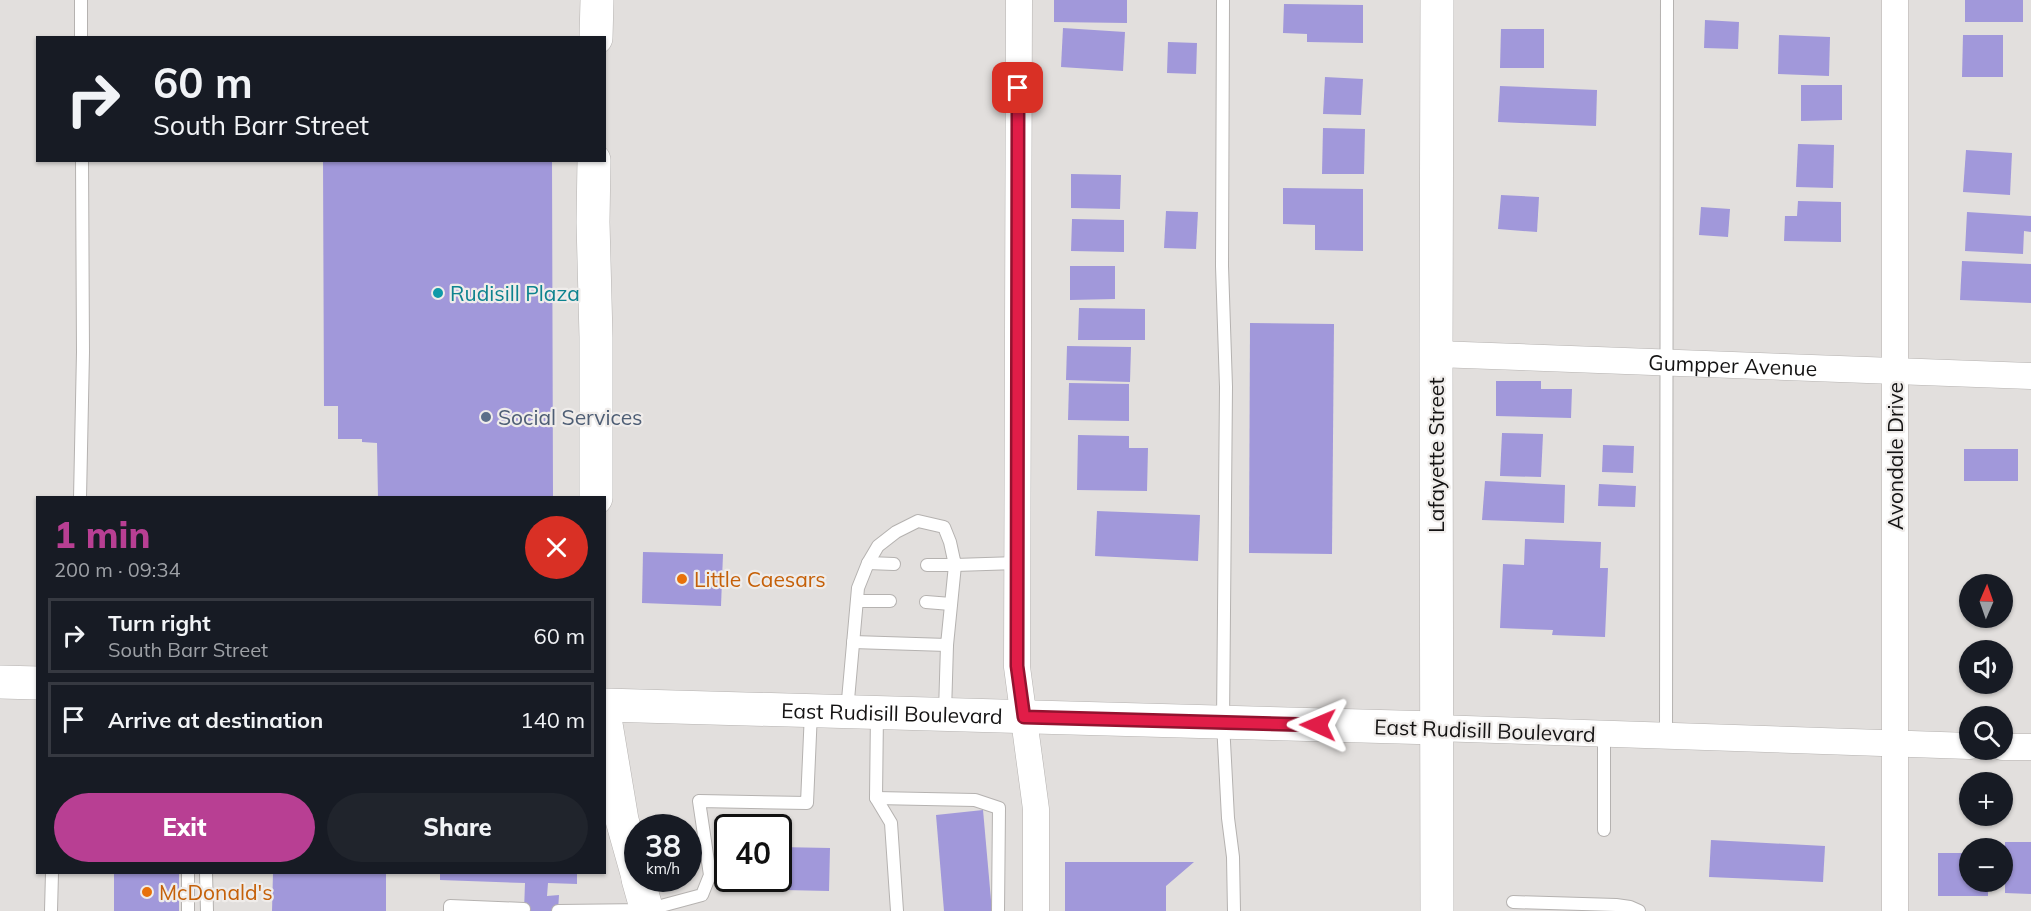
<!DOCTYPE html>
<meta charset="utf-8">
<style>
body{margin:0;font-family:Mulish,sans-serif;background:#20242c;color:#f1f3f6;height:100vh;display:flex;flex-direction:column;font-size:22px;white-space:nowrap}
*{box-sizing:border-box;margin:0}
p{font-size:20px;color:#9ea1a6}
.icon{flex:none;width:33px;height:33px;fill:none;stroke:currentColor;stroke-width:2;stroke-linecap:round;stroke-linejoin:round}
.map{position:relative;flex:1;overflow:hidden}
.drawer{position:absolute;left:36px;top:496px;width:570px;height:378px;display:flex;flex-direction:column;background:#171b24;border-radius:0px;box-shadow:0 2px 4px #0004}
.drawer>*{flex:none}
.hud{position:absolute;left:36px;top:36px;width:570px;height:126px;border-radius:0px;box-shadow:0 2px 4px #0004;background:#171b24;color:#f1f3f6;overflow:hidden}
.needle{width:39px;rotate:2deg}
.fabs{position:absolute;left:1959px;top:574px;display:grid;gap:12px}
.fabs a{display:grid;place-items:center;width:54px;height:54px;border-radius:50%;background:#171b24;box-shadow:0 2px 4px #0004;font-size:30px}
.speed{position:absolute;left:624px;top:814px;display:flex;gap:12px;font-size:30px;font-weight:700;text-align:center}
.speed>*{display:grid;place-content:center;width:78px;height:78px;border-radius:50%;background:#171b24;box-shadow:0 2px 4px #0004;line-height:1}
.speed small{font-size:15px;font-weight:400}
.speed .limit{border:3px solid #111;border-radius:9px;background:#fff;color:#111}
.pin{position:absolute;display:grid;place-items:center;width:51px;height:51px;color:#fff;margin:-26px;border-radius:12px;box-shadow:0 3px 9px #0006}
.me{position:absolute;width:66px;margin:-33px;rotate:271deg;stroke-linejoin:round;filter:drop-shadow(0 0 4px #0008)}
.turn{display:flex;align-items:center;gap:21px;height:126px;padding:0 18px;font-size:27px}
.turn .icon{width:78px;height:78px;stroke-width:2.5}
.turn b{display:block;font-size:42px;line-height:51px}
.round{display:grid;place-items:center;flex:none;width:63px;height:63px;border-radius:32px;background:#20242c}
.headline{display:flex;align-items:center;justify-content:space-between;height:102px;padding:0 18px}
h1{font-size:36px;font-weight:800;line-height:45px;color:#b83f93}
.primary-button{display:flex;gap:12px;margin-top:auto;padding:12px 18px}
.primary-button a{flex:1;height:69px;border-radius:36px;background:#b83f93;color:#fff;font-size:24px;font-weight:800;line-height:69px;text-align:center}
.primary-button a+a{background:#20242c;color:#f1f3f6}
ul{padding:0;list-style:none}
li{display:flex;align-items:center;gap:18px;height:75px;margin:0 12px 9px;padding:0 6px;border:3px solid #363941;border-radius:0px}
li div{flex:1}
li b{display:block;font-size:22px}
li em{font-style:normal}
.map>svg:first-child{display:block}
.building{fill:#a198da}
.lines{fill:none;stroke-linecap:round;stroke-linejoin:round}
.lane-casing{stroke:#b5b2b0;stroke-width:14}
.street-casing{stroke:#b5b2b0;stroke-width:27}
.secondary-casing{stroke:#b5b2b0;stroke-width:34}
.highway-casing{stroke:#b5b2b0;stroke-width:34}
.lane{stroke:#fff;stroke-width:12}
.street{stroke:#fff;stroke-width:26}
.secondary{stroke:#fff;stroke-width:33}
.highway{stroke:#fff;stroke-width:33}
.route-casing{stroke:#92132f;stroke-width:15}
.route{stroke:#e11d48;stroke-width:10}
.culture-dot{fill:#0f9aa8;stroke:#efecea;stroke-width:2}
.service-dot{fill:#5c6f8a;stroke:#efecea;stroke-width:2}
.food-dot{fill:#e8710a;stroke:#efecea;stroke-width:2}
.labels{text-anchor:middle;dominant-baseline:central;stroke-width:4.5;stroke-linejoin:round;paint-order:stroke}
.culture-label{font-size:21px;fill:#0d838f;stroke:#efecea;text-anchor:start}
.street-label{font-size:21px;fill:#141313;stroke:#efecea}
.service-label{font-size:21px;fill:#4e5e75;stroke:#efecea;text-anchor:start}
.food-label{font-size:21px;fill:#c56008;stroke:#efecea;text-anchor:start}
</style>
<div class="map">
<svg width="2031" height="911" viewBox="0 0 2031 911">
<rect width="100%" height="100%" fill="#e2dfdd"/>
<g class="building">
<path d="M1054,0H1127V23L1054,22Z"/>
<rect x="1965" y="0" width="58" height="22"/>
<path d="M1284,4L1363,5V43L1307,42V34L1283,33Z"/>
<path d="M1705,20L1739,22L1738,49L1704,48Z"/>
<path d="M1063,28L1125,32L1123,71L1061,67Z"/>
<path d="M1501,29H1544V68H1500Z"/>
<path d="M1779,35L1830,37L1829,76L1778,74Z"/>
<path d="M1963,35H2003V77H1962Z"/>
<path d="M1168,42L1197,43L1196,74L1167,73Z"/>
<path d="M1325,77L1363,79L1361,115L1323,114Z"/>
<path d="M1801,85H1842V120L1801,121Z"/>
<path d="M1500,86L1597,90L1596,126L1498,122Z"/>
<path d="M1323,128L1365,129L1364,174H1322Z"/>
<path d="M1798,144L1834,145L1833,188L1796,187Z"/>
<path d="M1966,150L2012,153L2010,195L1963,192Z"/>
<path d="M323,160H552L553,498H378L377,443L362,442V439H338V406H324Z"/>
<path d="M1071,174L1121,175L1120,209L1071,208Z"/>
<path d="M1283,188L1363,189V251L1315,250V225L1283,224Z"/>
<path d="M1501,195L1539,197L1537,232L1498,229Z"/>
<path d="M1798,201L1841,202V242L1784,241L1785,216H1797Z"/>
<path d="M1701,207L1730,209L1728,237L1699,235Z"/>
<path d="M1166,211L1198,212L1196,249L1164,248Z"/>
<path d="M1967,212L2031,216V232L2024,231L2023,254L1965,251Z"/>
<path d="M1072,219L1124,220V252L1071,251Z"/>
<path d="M1962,261L2031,264V303L1960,300Z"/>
<path d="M1070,266H1115V299L1070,300Z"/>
<path d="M1079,308L1145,309V340H1078Z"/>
<path d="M1250,323L1334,324L1332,554L1249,553Z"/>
<path d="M1067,346L1131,347L1130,382L1066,380Z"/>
<path d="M1496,381H1541V389H1572L1571,418L1496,416Z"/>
<path d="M1069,383L1129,384V421L1068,420Z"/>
<path d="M1502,433L1543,434L1541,477L1500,476Z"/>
<path d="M1078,435L1129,436V448H1148L1147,491L1077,490Z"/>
<path d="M1603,445L1634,446L1633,473L1602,472Z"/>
<rect x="1964" y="449" width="54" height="32"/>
<path d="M1485,481L1565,485L1564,523L1482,520Z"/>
<path d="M1599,484L1636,486L1635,507L1598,506Z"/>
<path d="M1097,511L1200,515L1198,561L1095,556Z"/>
<path d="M1525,539L1601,542L1600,568H1608L1605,637L1552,635L1553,630L1500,628L1503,564L1524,565Z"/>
<path d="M643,552L723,554L721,606L642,603Z"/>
<path d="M983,810L992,911H944L936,815Z"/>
<path d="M1711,840L1825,846L1823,882L1709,877Z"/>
<path d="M2005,842H2031V894L2005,893Z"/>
<path d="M778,847L830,848L829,891L746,889V879H778Z"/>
<path d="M1938,853H1970V882H1988V896H1938Z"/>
<path d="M1065,862H1194L1166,886V911H1065Z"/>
<rect x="114" y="873" width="65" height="38"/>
<path d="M273,873H386V911H272Z"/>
<path d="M440,873H577V884L548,883L547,896L559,895L558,911H524L525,883L440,880Z"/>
</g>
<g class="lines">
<defs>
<g id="lane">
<path d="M81,0V38"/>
<path d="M1223,0L1222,266L1226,387L1223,723L1228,818L1233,857L1234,911"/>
<path d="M80,498L83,352L82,160"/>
<path d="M868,563L894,564"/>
<path d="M857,601H890"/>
<path d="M926,602L951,604"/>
<path d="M853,642L947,645L955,565H927"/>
<path d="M847,711L858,588L868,563L878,546L896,532L918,521L944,527L950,542L955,565L1017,563"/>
<path d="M945,712L947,645"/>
<path d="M877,713L876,798L891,823L897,911"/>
<path d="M1604,733V830"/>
<path d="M1666,736L1667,0"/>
<path d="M876,798L975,800L999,808L998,911"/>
<path d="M188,873V911"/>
<path d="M206,873L207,911"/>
<path d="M1513,902L1616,905L1630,907L1639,911"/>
<path d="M51,911L52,873"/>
<path d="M450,911V906L524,909"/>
<path d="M558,911L646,910L702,895L710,875L699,801L807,803L811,712"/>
</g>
<g id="street">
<path d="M1019,0L1017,667L1036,809V911"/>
<path id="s1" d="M1436,354L2031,376"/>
<path d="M1436,728L1970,746"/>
<path d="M2002,747H2031"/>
<path d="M1895,911V0"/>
</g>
<g id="secondary">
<path d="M0,682L38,683"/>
<path id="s2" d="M604,705L1436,728"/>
</g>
<g id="highway">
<path d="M596,38L597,0"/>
<path d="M594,160L593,222L596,337V498"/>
<path d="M604,712L622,820L638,877"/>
<path d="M638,879L647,911"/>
<path d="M1437,911L1436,354L1437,0"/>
</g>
</defs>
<use href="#lane" class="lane-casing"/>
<use href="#street" class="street-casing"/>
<use href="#secondary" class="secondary-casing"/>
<use href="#highway" class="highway-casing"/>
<use href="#lane" class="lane"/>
<use href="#street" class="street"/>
<use href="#secondary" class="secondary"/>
<use href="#highway" class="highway"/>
</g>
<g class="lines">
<defs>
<path id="route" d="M1018,88L1017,666L1024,717L1318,725"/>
</defs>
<use href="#route" class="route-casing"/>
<use href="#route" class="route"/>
</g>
<circle class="culture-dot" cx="438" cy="293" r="6"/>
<circle class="service-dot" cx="486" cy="417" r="6"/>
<g class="food-dot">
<circle cx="682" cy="579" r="6"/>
<circle cx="147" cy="892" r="6"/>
</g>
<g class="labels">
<g class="culture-label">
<text x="450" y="293">Rudisill Plaza</text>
</g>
<g class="street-label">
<text stroke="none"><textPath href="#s1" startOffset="297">Gumpper Avenue</textPath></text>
<text transform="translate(1436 455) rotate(-90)">Lafayette Street</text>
<text transform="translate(1895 456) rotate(-90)">Avondale Drive</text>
<text stroke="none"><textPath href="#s2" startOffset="288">East Rudisill Boulevard</textPath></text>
<text transform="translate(1485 730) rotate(2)">East Rudisill Boulevard</text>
</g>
<g class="service-label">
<text x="498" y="417">Social Services</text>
</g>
<g class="food-label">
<text x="694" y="579">Little Caesars</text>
<text x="159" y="892">McDonald's</text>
</g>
</g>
</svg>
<div class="fabs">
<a><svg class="needle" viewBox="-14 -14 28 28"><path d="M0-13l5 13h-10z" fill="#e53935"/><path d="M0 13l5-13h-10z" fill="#9ea1a6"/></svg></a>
<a><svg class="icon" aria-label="sound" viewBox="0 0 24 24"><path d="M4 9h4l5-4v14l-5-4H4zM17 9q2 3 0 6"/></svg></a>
<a><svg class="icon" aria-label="search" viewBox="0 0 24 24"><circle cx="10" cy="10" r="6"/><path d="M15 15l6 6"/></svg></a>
<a>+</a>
<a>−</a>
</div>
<div class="speed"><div>38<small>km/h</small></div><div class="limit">40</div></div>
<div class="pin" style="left:1018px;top:88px;background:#d93025"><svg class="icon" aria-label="arrive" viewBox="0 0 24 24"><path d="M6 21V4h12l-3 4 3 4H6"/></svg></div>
<svg class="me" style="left:1318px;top:725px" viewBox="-20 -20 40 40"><path d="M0-17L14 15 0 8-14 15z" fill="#e11d48" stroke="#fff" stroke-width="4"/></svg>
<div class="hud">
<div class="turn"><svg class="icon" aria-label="right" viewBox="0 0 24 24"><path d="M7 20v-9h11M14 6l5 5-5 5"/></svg><div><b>60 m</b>South Barr Street</div></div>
</div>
<section class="drawer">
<div class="headline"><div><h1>1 min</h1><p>200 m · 09:34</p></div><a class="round" style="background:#d93025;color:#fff"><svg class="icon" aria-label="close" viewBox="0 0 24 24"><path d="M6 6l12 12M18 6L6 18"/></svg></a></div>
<ul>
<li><svg class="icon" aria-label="right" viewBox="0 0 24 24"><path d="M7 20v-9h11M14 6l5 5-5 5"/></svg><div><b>Turn right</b><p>South Barr Street</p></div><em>60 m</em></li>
<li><svg class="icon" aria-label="arrive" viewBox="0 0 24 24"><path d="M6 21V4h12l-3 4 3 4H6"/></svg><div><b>Arrive at destination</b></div><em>140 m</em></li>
</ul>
<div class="primary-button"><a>Exit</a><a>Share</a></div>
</section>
</div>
